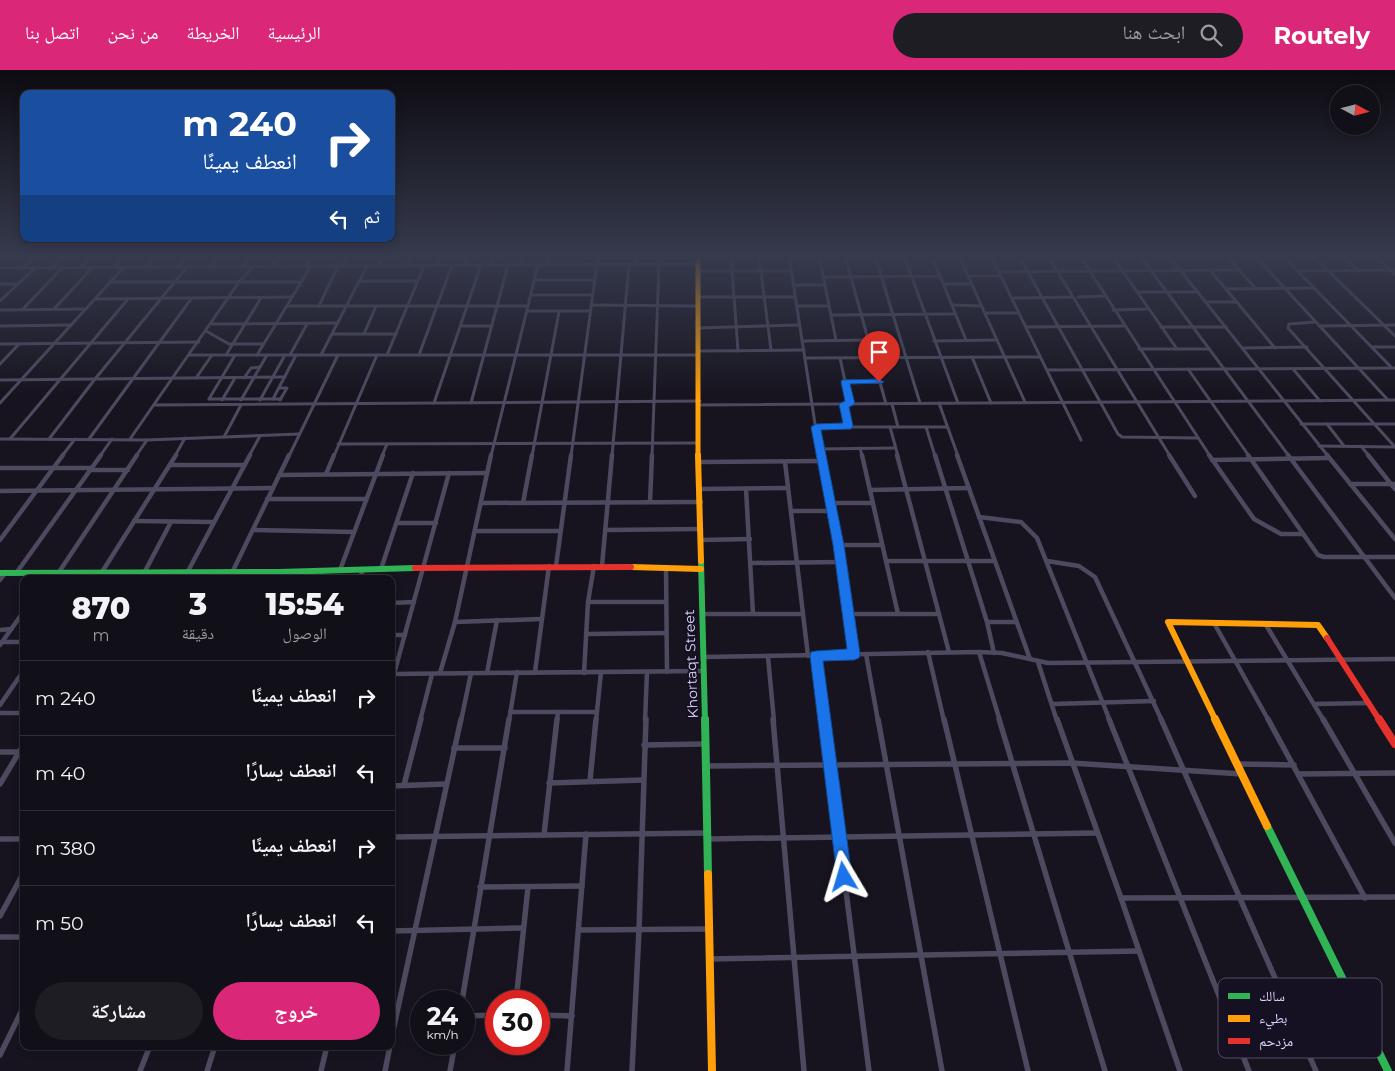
<!DOCTYPE html>
<html lang="ar">
<meta charset="utf-8">
<style>
body{margin:0;font-family:Montserrat,"Noto Naskh Arabic",sans-serif;background:#1e1d24;color:#f1f3f6;direction:rtl;height:100vh;display:flex;flex-direction:column;font-size:19px;white-space:nowrap}
*{box-sizing:border-box;margin:0}
p{font-size:16px;color:#9c9ca1}
.icon{flex:none;width:28px;height:28px;fill:none;stroke:currentColor;stroke-width:2;stroke-linecap:round;stroke-linejoin:round}
.map{position:relative;flex:1;overflow:hidden;direction:ltr}
.drawer{position:absolute;left:20px;top:505px;width:375px;height:475px;display:flex;flex-direction:column;background:#110f17;border-radius:10px;box-shadow:0 2px 8px #0003,0 0 0 1px #302f36;direction:rtl}
.drawer>*{flex:none}
.banner{position:absolute;left:20px;top:20px;width:375px;height:152px;border-radius:10px;box-shadow:0 2px 8px #0003,0 0 0 1px #302f36;direction:rtl;background:#1a4fa0;color:#fff;overflow:hidden}
.needle{width:32px;rotate:97deg}
.fabs{position:absolute;left:1330px;top:15px;display:grid;gap:10px}
.fabs a{display:grid;place-items:center;width:50px;height:50px;border-radius:50%;background:#110f17;box-shadow:0 2px 8px #0003,0 0 0 1px #302f36;font-size:25px}
.speed{position:absolute;left:410px;top:920px;display:flex;gap:10px;font-size:25px;font-weight:700;text-align:center}
.speed>*{display:grid;place-content:center;width:65px;height:65px;border-radius:50%;background:#110f17;box-shadow:0 2px 8px #0003,0 0 0 1px #302f36;line-height:1}
.speed small{font-size:12px;font-weight:400}
.speed .limit{border:8px solid #d22;background:#fff;color:#111}
.pin{position:absolute;display:grid;place-items:center;width:42px;height:42px;color:#fff;margin:-51px -21px;border-radius:50% 50% 50% 0;rotate:-45deg;box-shadow:0 0 5px #0007}
.pin .icon{rotate:45deg}
.me{position:absolute;width:55px;margin:-28px;rotate:353deg;stroke-linejoin:round;filter:drop-shadow(0 0 4px #0008)}
.turn{display:flex;align-items:center;gap:18px;height:105px;padding:0 15px;font-size:22px}
.turn .icon{width:65px;height:65px;stroke-width:2.5}
.turn b{display:block;font-size:35px;line-height:42px}
.then{display:flex;align-items:center;height:48px;padding:0 15px;background:#0003;gap:10px;font-size:19px}
.eta{display:flex;justify-content:space-evenly;align-items:center;height:85px;text-align:center}
.eta b{font-size:30px;font-weight:800;line-height:35px}
.cta{display:flex;gap:10px;margin-top:auto;padding:10px 15px}
.cta a{flex:1;height:58px;border-radius:30px;background:#db2777;color:#fff;font-size:20px;font-weight:800;line-height:58px;text-align:center}
.cta a+a{background:#1e1d24;color:#f1f3f6}
ul{padding:0;list-style:none}
li{display:flex;align-items:center;gap:15px;height:75px;padding:0 15px;border-top:1px solid #302f36}
li div{flex:1}
li b{display:block;font-size:19px}
li em{font-style:normal}
header{display:flex;align-items:center;gap:30px;box-sizing:border-box;height:70px;padding:0 25px;background:#db2777;color:#fff}
header strong{font-size:24px}
nav{display:flex;gap:28px;margin-inline-start:auto;font-size:18px}
.search{width:350px;height:45px;background:#1e1d24;display:flex;align-items:center;gap:12px;box-sizing:border-box;padding:0 18px;border-radius:28px;color:#9c9ca1;font-size:19px}
.map>svg:first-child{display:block}
.lines{fill:none;stroke-linecap:round;stroke-linejoin:round}
.street-far2{stroke:#4d4a5f;stroke-width:3}
.street-far1{stroke:#4d4a5f;stroke-width:4.5}
.street{stroke:#4d4a5f;stroke-width:5.5}
.fast-far1{stroke:#30b455;stroke-width:6}
.fast{stroke:#30b455;stroke-width:8}
.slow-far2{stroke:#ff9f0a;stroke-width:5}
.slow-far1{stroke:#ff9f0a;stroke-width:6}
.slow{stroke:#ff9f0a;stroke-width:8}
.jam-far1{stroke:#e5322d;stroke-width:6}
.jam{stroke:#e5322d;stroke-width:8}
.route{fill:#1a73e8;stroke:#114b97}
.labels{text-anchor:middle;dominant-baseline:central;stroke-width:4;stroke-linejoin:round;paint-order:stroke}
.street-label{font-size:14px;fill:#ded6fc;stroke:#161023}
.key{fill:#161023;stroke:#524b64;stroke-width:1}
.key-label{font-size:14px;fill:#ded6fc}
</style>
<header>
<strong>Routely</strong>
<div class="search"><svg class="icon" aria-label="search" viewBox="0 0 24 24"><circle cx="10" cy="10" r="6"/><path d="M15 15l6 6"/></svg>ابحث هنا</div>
<nav><a>الرئيسية</a><a>الخريطة</a><a>من نحن</a><a>اتصل بنا</a></nav>
</header>
<div class="map">
<svg width="1395" height="1001" viewBox="0 0 1395 1001">
<rect width="100%" height="100%" fill="#17141f"/>
<g class="lines">
<g class="street-far2">
<path d="M635,186V194"/>
<path d="M731,186L738,281"/>
<path d="M759,186L771,280"/>
<path d="M789,186L820,386"/>
<path d="M819,186L836,270"/>
<path d="M845,186L886,334"/>
<path d="M875,186L920,333"/>
<path d="M904,186L958,333"/>
<path d="M932,186L966,270"/>
<path d="M959,186L1025,332"/>
<path d="M991,186L1081,370"/>
<path d="M1019,186L1118,364L1122,367L1197,368"/>
<path d="M1048,186L1170,386"/>
<path d="M1080,186L1210,386"/>
<path d="M1112,186L1177,279"/>
<path d="M1140,186L1289,386"/>
<path d="M1169,186L1328,386"/>
<path d="M1227,186L1256,219"/>
<path d="M1255,186L1388,330"/>
<path d="M1283,186L1392,298"/>
<path d="M1313,186L1395,266"/>
<path d="M1343,186L1358,201"/>
<path d="M1375,186L1395,204"/>
<path d="M273,194L281,186"/>
<path d="M661,194L662,186"/>
<path d="M465,195L467,186"/>
<path d="M492,195L495,186"/>
<path d="M520,195L522,186"/>
<path d="M548,195L550,186"/>
<path d="M306,196L312,186"/>
<path d="M342,196L347,186"/>
<path d="M378,196L383,186"/>
<path d="M407,196L411,186"/>
<path d="M436,196L440,186"/>
<path d="M81,197L92,186"/>
<path d="M114,197L123,186"/>
<path d="M146,197L155,186"/>
<path d="M178,197L187,186"/>
<path d="M211,197L218,186"/>
<path d="M243,197L250,186"/>
<path d="M0,198L698,194"/>
<path d="M23,198L35,186"/>
<path d="M51,198L63,186"/>
<path d="M1210,200L1275,278"/>
<path d="M698,201H791"/>
<path d="M1297,201L1395,200"/>
<path d="M999,202L1239,200"/>
<path d="M969,206H1001"/>
<path d="M823,207L940,206"/>
<path d="M534,210H594"/>
<path d="M360,211H418"/>
<path d="M110,212H301"/>
<path d="M0,214H18"/>
<path d="M944,214H972"/>
<path d="M793,215H825"/>
<path d="M1226,219L1314,218"/>
<path d="M1137,222H1198"/>
<path d="M531,225H592"/>
<path d="M698,227H795"/>
<path d="M1078,227L1105,226"/>
<path d="M1012,228L1072,227"/>
<path d="M95,229L292,227"/>
<path d="M0,231L35,198"/>
<path d="M1206,232H1237"/>
<path d="M591,235L697,236"/>
<path d="M952,235L982,236"/>
<path d="M286,236H528"/>
<path d="M319,236L338,196"/>
<path d="M797,236H829"/>
<path d="M54,239L93,197"/>
<path d="M0,240L86,239"/>
<path d="M22,240L62,198"/>
<path d="M1113,240L1149,239"/>
<path d="M527,241H590"/>
<path d="M985,243H1019"/>
<path d="M831,245L955,244"/>
<path d="M1315,252L1289,254L1288,258L1395,377"/>
<path d="M211,254L338,253"/>
<path d="M0,256L71,255"/>
<path d="M461,256H491"/>
<path d="M1319,256L1395,255"/>
<path d="M1026,257L1123,256"/>
<path d="M1161,257H1226"/>
<path d="M697,258L799,255"/>
<path d="M206,261L229,274H263"/>
<path d="M333,264H396"/>
<path d="M364,264L376,236"/>
<path d="M802,271L868,270"/>
<path d="M934,271L997,270"/>
<path d="M0,274L199,272"/>
<path d="M1372,277H1395"/>
<path d="M1243,278L1307,277"/>
<path d="M1139,279H1209"/>
<path d="M698,281L804,280"/>
<path d="M189,285H698"/>
<path d="M226,285L261,228"/>
<path d="M257,285L311,196"/>
<path d="M290,285L307,254"/>
<path d="M321,285L367,196"/>
<path d="M387,285L424,196"/>
<path d="M419,285L452,195"/>
<path d="M972,287L991,333"/>
<path d="M805,288L1040,287"/>
<path d="M840,288L850,334"/>
<path d="M0,294L19,274"/>
<path d="M1188,299L1249,386"/>
<path d="M1293,299L1320,331"/>
<path d="M1047,300L1395,298"/>
<path d="M196,308L212,285"/>
<path d="M244,308L251,298L260,297"/>
<path d="M0,310L285,307"/>
<path d="M845,311L879,312"/>
<path d="M279,318H287L280,330"/>
<path d="M209,329H281"/>
<path d="M209,329L235,285"/>
<path d="M273,329L296,285"/>
<path d="M222,330L235,308"/>
<path d="M241,330L267,285"/>
<path d="M260,330L285,285"/>
<path d="M0,333L124,197"/>
<path d="M434,333L481,195"/>
<path d="M471,333L508,195"/>
<path d="M939,333L958,386"/>
<path d="M844,334L848,356"/>
<path d="M892,334L898,357"/>
<path d="M154,335L700,331"/>
<path d="M699,335L1395,330"/>
<path d="M1301,354H1395"/>
<path d="M1327,354L1344,376"/>
<path d="M816,357H947"/>
<path d="M890,357L898,386"/>
<path d="M926,357L935,386"/>
<path d="M224,367L241,335"/>
<path d="M0,369L147,370L299,364"/>
<path d="M10,369L128,229"/>
<path d="M49,369L95,309L187,197"/>
<path d="M89,369L191,229"/>
<path d="M130,369L239,212L253,197"/>
<path d="M338,374L698,373"/>
<path d="M1319,376L1395,377"/>
<path d="M1361,376L1369,386"/>
<path d="M860,378L862,386"/>
<path d="M819,379L895,378"/>
<path d="M62,386L75,369"/>
<path d="M100,386L112,369"/>
<path d="M136,386L147,370"/>
<path d="M175,386L185,368"/>
<path d="M249,386L260,366"/>
<path d="M289,386L338,285"/>
<path d="M334,386L377,285"/>
<path d="M382,386L387,374"/>
<path d="M491,386L538,195"/>
<path d="M532,386L559,242"/>
<path d="M571,386L598,186"/>
<path d="M612,386L629,194"/>
<path d="M652,386L659,194"/>
</g>
<g class="street-far1">
<path d="M820,385L839,475L854,584"/>
<path d="M862,385L898,544"/>
<path d="M897,385L949,582"/>
<path d="M935,385L987,552L994,583"/>
<path d="M957,385L1030,589"/>
<path d="M1169,385L1195,426"/>
<path d="M1209,385L1254,449L1281,464H1303"/>
<path d="M1248,385L1318,485L1324,487H1395"/>
<path d="M1288,385L1395,528"/>
<path d="M1327,385L1395,469"/>
<path d="M1368,385L1395,419"/>
<path d="M1212,390L1329,388"/>
<path d="M699,392L821,391"/>
<path d="M785,392L808,586"/>
<path d="M170,395H243"/>
<path d="M0,398H92"/>
<path d="M90,400H128"/>
<path d="M326,404L334,385"/>
<path d="M279,405L487,403"/>
<path d="M1350,414H1395"/>
<path d="M700,419L788,418"/>
<path d="M746,419L753,544"/>
<path d="M870,420L969,418"/>
<path d="M0,421L273,418"/>
<path d="M267,429H365"/>
<path d="M650,432L652,385"/>
<path d="M482,433L701,432"/>
<path d="M523,433L532,385"/>
<path d="M831,433H872"/>
<path d="M791,441H832"/>
<path d="M979,447L1021,452L1037,468L1110,651"/>
<path d="M134,451L212,452"/>
<path d="M397,453H436"/>
<path d="M253,460L354,462"/>
<path d="M605,460L701,459"/>
<path d="M475,461H560"/>
<path d="M0,470L63,385"/>
<path d="M701,470L750,469"/>
<path d="M839,475H882"/>
<path d="M886,491H994"/>
<path d="M1047,491L1079,496L1095,507L1162,651"/>
<path d="M752,493L841,492"/>
<path d="M556,496L571,385"/>
<path d="M602,496L612,385"/>
<path d="M666,497L667,602"/>
<path d="M381,499L413,403"/>
<path d="M340,500L383,385"/>
<path d="M17,502L101,385"/>
<path d="M59,502L137,385"/>
<path d="M102,502L176,385"/>
<path d="M144,503L171,452"/>
<path d="M187,503L250,385"/>
<path d="M229,509L289,385"/>
<path d="M318,509L321,501"/>
<path d="M360,509L363,499"/>
<path d="M0,510L6,502"/>
<path d="M588,532H666"/>
<path d="M391,533L414,532"/>
<path d="M702,544H802"/>
<path d="M848,544H939"/>
<path d="M455,552L541,549"/>
<path d="M987,552H1016"/>
<path d="M1214,553L1269,651"/>
<path d="M1266,555L1324,651"/>
<path d="M0,560L11,559"/>
<path d="M586,564L666,563"/>
<path d="M391,565H405"/>
<path d="M2,572H24"/>
<path d="M0,575L24,541"/>
<path d="M928,582L944,651"/>
<path d="M979,582L1000,651"/>
<path d="M866,584L878,651"/>
<path d="M816,586L824,651"/>
<path d="M703,587L979,582L1002,583L1048,593L1395,589"/>
<path d="M768,587L774,651"/>
<path d="M1038,592L1057,651"/>
<path d="M535,602L549,496"/>
<path d="M440,603L455,552L491,385"/>
<path d="M487,603L497,550"/>
<path d="M584,603L588,532L594,496"/>
<path d="M391,604L703,601"/>
<path d="M394,604L449,403"/>
<path d="M1052,634L1154,631"/>
<path d="M1314,634L1368,633"/>
<path d="M0,635L24,600"/>
<path d="M510,642H597"/>
<path d="M0,643H24"/>
<path d="M420,651L432,604"/>
<path d="M461,651L471,603"/>
<path d="M509,651L517,602"/>
<path d="M557,651L558,642"/>
<path d="M596,651L601,602"/>
<path d="M645,651L647,602"/>
</g>
<g class="street">
<path d="M773,649L804,1001"/>
<path d="M824,649L869,1001"/>
<path d="M878,649L942,1001"/>
<path d="M944,649L1028,1001"/>
<path d="M999,649L1105,1001"/>
<path d="M1057,649L1121,828L1180,1001"/>
<path d="M1109,649L1249,1001"/>
<path d="M1161,649L1316,1001"/>
<path d="M1268,649L1365,828"/>
<path d="M1323,649L1395,773"/>
<path d="M644,675L704,674"/>
<path d="M454,678H505"/>
<path d="M0,682H19"/>
<path d="M1237,694L1294,695"/>
<path d="M706,696L1071,693L1242,704"/>
<path d="M1299,704L1395,703"/>
<path d="M590,711L596,649"/>
<path d="M549,713L643,710"/>
<path d="M0,714L24,674"/>
<path d="M404,715L421,649"/>
<path d="M391,716L445,714"/>
<path d="M544,765L557,649"/>
<path d="M391,767L707,763"/>
<path d="M0,769H24"/>
<path d="M707,769L1097,763"/>
<path d="M480,817L582,816"/>
<path d="M1121,828L1395,827"/>
<path d="M0,846L24,802"/>
<path d="M579,860L709,859"/>
<path d="M391,861L523,858"/>
<path d="M0,867H24"/>
<path d="M709,889L1139,881"/>
<path d="M462,931L509,649"/>
<path d="M516,931L528,817"/>
<path d="M539,945L572,946"/>
<path d="M464,946L496,945"/>
<path d="M391,970L461,649"/>
<path d="M0,985L24,936"/>
<path d="M140,1001L150,976"/>
<path d="M207,1001L215,976"/>
<path d="M321,1001L327,976"/>
<path d="M385,1001L390,976"/>
<path d="M450,1001L455,974"/>
<path d="M567,1001L586,764"/>
<path d="M632,1001L639,860L646,649"/>
</g>
<g class="fast-far1">
<path d="M701,491L705,651"/>
<path d="M0,503L279,502L415,498"/>
</g>
<g class="fast">
<path d="M705,649L708,804"/>
<path d="M1267,756L1388,1001"/>
</g>
<path class="slow-far2" d="M698,186V386"/>
<g class="slow-far1">
<path d="M698,385L701,491"/>
<path d="M631,497L701,499"/>
<path d="M1216,651L1168,552L1318,555L1327,568"/>
</g>
<g class="slow">
<path d="M1215,649L1267,756"/>
<path d="M708,804L712,1001"/>
</g>
<g class="jam-far1">
<path d="M415,498L631,497"/>
<path d="M1327,568L1380,651"/>
</g>
<path class="jam" d="M1379,649L1395,674"/>
</g>
<linearGradient id="sky" x2="0" y2="1"><stop stop-color="#0d0b11"/><stop offset="0.57" stop-color="#363a4d"/><stop offset="1" stop-color="#363a4d" stop-opacity="0"/></linearGradient>
<rect width="1395" height="326" fill="url(#sky)"/>
<path class="route" d="M879,309L884,312L882,313L850,314L855,334L849,337L853,356L851,359L821,360L844,475L860,584L859,588L854,590L823,591L852,807L850,812L844,814L839,812L837,807L810,586L811,582L816,581L847,579L833,475L811,357L816,354L843,353L839,334L845,331L841,312L842,310Z"/>
<g class="labels">
<g class="street-label">
<text transform="translate(691 594) rotate(-92)">Khortaqt Street</text>
</g>
</g>
<rect x="1218" y="908" width="164" height="80" rx="8" class="key"/>
<rect x="1228" y="923" width="22" height="6" fill="#30b455"/>
<rect x="1228" y="945" width="22" height="7" fill="#ff9f0a"/>
<rect x="1228" y="968" width="22" height="6" fill="#e5322d"/>
<g class="key-label">
<text x="1259" y="931">سالك</text>
<text x="1259" y="953">بطيء</text>
<text x="1259" y="976">مزدحم</text>
</g>
</svg>
<div class="fabs">
<a><svg class="needle" viewBox="-14 -14 28 28"><path d="M0-13l5 13h-10z" fill="#e53935"/><path d="M0 13l5-13h-10z" fill="#9c9ca1"/></svg></a>
</div>
<div class="speed"><div>24<small>km/h</small></div><div class="limit">30</div></div>
<div class="pin" style="left:879px;top:312px;background:#d93025"><svg class="icon" aria-label="arrive" viewBox="0 0 24 24"><path d="M6 21V4h12l-3 4 3 4H6"/></svg></div>
<svg class="me" style="left:844px;top:807px" viewBox="-20 -20 40 40"><path d="M0-17L14 15 0 8-14 15z" fill="#1a73e8" stroke="#fff" stroke-width="4"/></svg>
<div class="banner">
<div class="turn"><svg class="icon" aria-label="right" viewBox="0 0 24 24"><path d="M7 20v-9h11M14 6l5 5-5 5"/></svg><div><b>240 m</b>انعطف يمينًا</div></div>
<div class="then">ثم<svg class="icon" aria-label="left" viewBox="0 0 24 24"><path d="M17 20v-9H6M10 6l-5 5 5 5"/></svg></div>
</div>
<section class="drawer">
<div class="eta">
<div><b>15:54</b><p>الوصول</p></div>
<div><b>3</b><p>دقيقة</p></div>
<div><b>870</b><p>m</p></div>
</div>
<ul>
<li><svg class="icon" aria-label="right" viewBox="0 0 24 24"><path d="M7 20v-9h11M14 6l5 5-5 5"/></svg><div><b>انعطف يمينًا</b></div><em>240 m</em></li>
<li><svg class="icon" aria-label="left" viewBox="0 0 24 24"><path d="M17 20v-9H6M10 6l-5 5 5 5"/></svg><div><b>انعطف يسارًا</b></div><em>40 m</em></li>
<li><svg class="icon" aria-label="right" viewBox="0 0 24 24"><path d="M7 20v-9h11M14 6l5 5-5 5"/></svg><div><b>انعطف يمينًا</b></div><em>380 m</em></li>
<li><svg class="icon" aria-label="left" viewBox="0 0 24 24"><path d="M17 20v-9H6M10 6l-5 5 5 5"/></svg><div><b>انعطف يسارًا</b></div><em>50 m</em></li>
</ul>
<div class="cta"><a>خروج</a><a>مشاركة</a></div>
</section>
</div>
